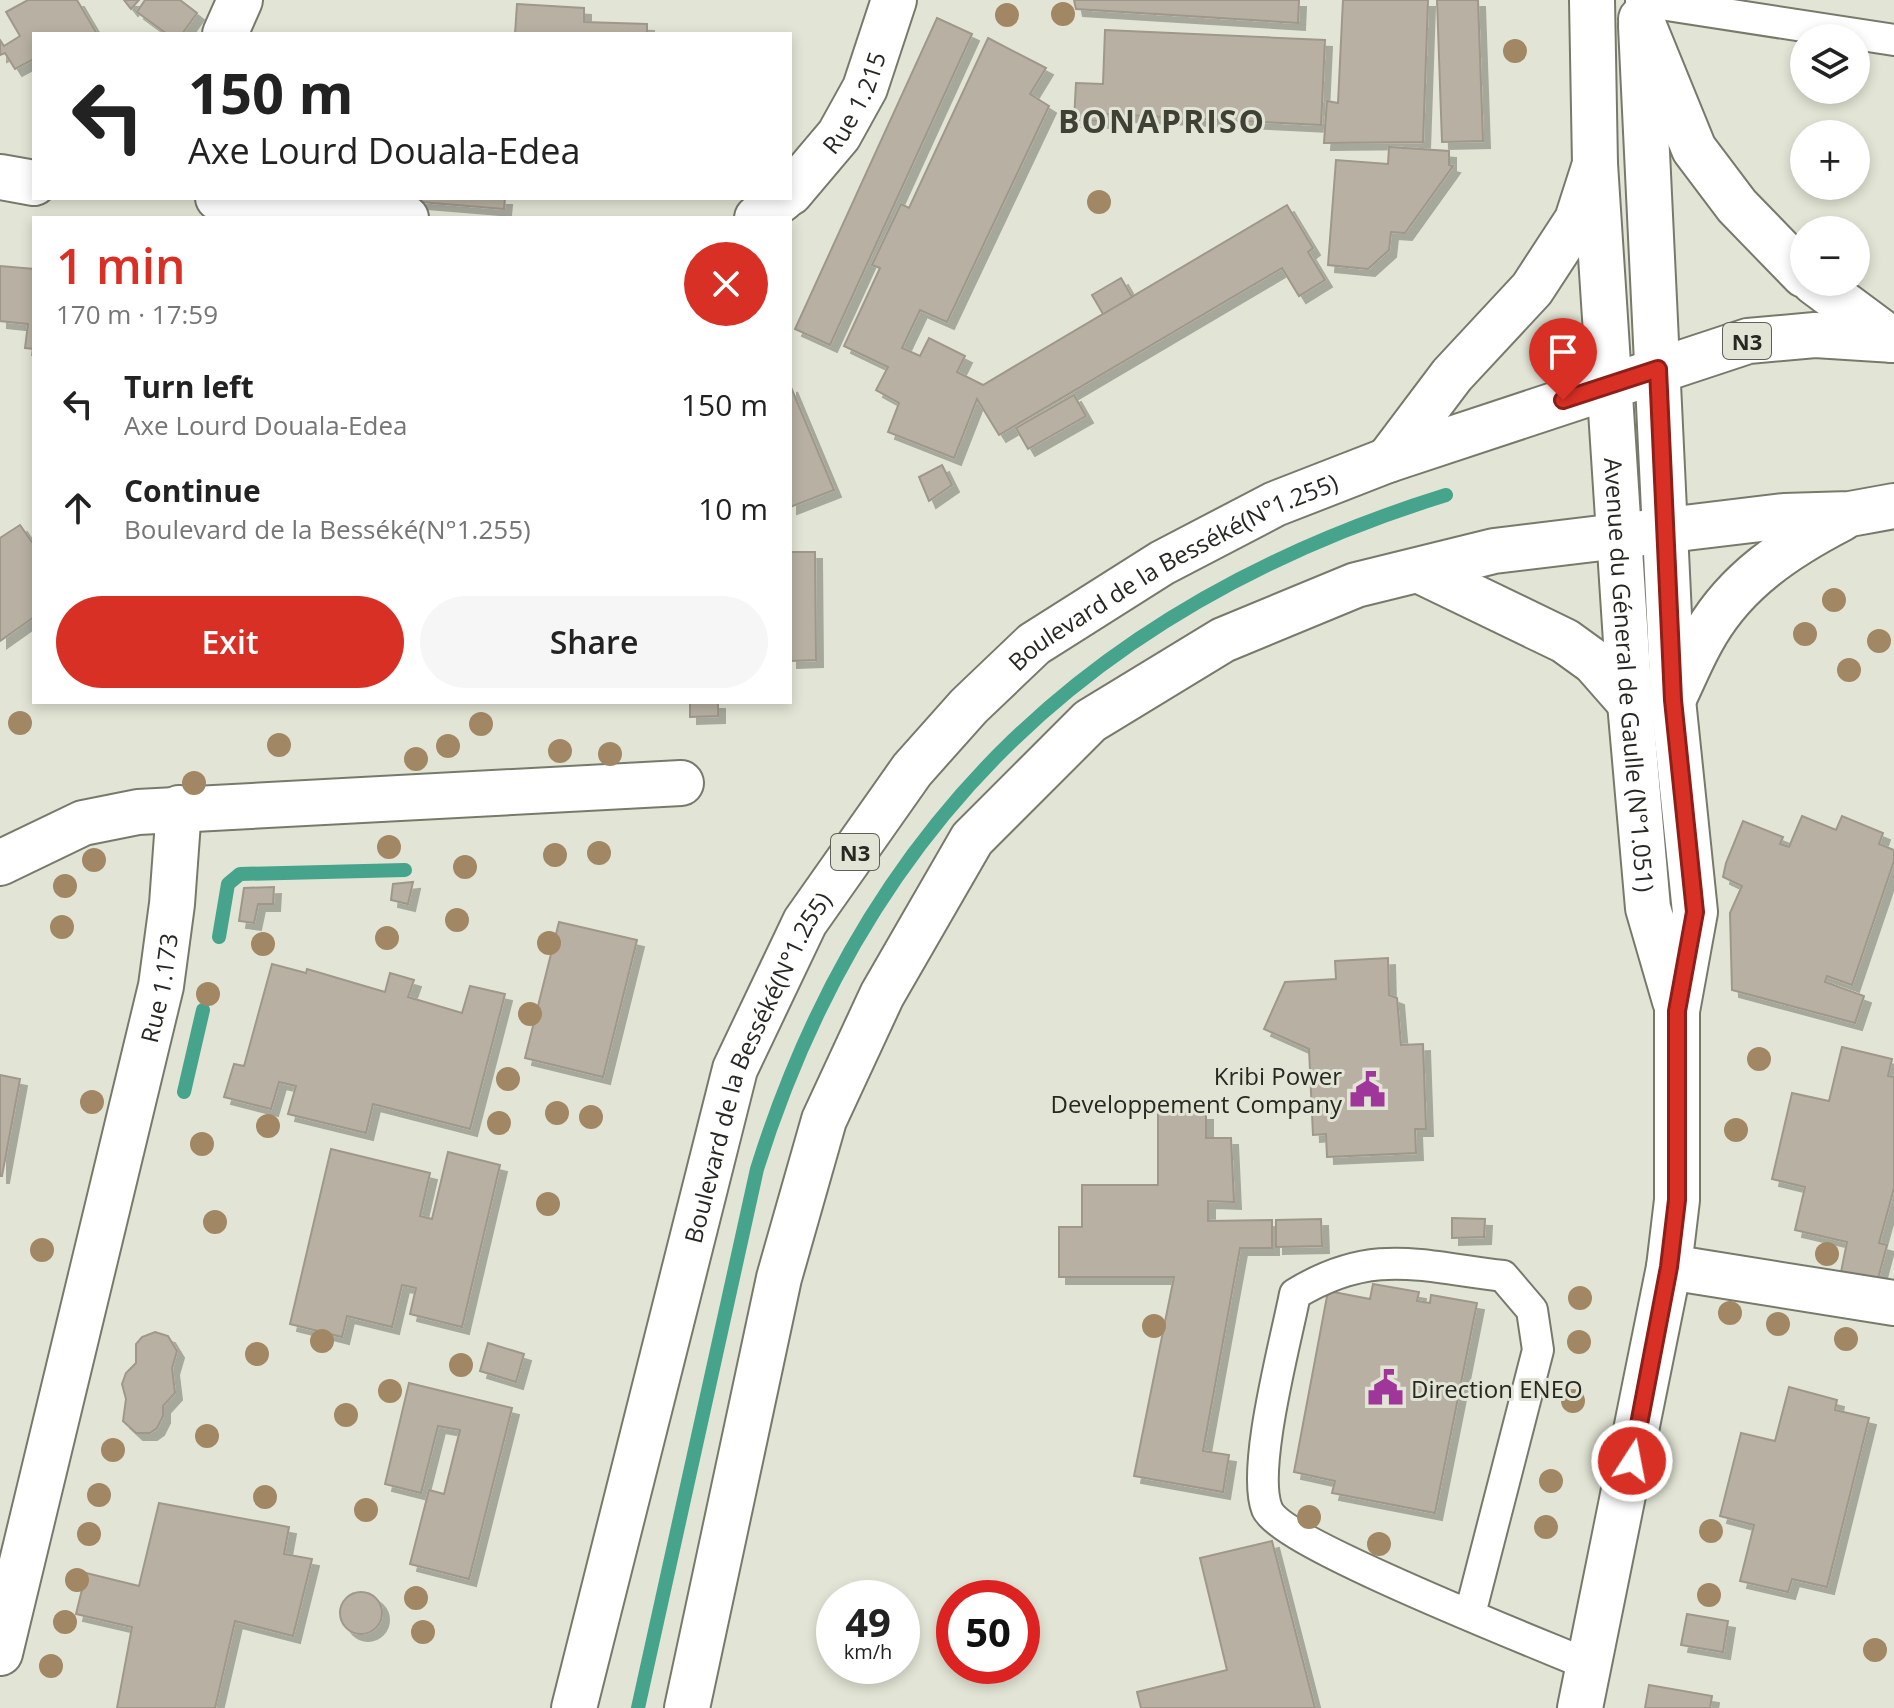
<!DOCTYPE html>
<meta charset="utf-8">
<style>
body{margin:0;font-family:"Open Sans",sans-serif;background:#f6f6f6;color:#222;height:100vh;display:flex;flex-direction:column;font-size:30px;white-space:nowrap}
*{box-sizing:border-box;margin:0}
p{font-size:26px;color:#767676}
.icon{flex:none;width:44px;height:44px;fill:none;stroke:currentColor;stroke-width:2;stroke-linecap:round;stroke-linejoin:round}
.map{position:relative;flex:1;overflow:hidden}
.side{position:absolute;left:32px;top:216px;width:760px;height:488px;display:flex;flex-direction:column;background:#fff;border-radius:0px;box-shadow:0 4px 12px #0003}
.side>*{flex:none}
.guide{position:absolute;left:32px;top:32px;width:760px;height:168px;border-radius:0px;box-shadow:0 4px 12px #0003;background:#fff;color:#222;overflow:hidden}
.controls{position:absolute;left:1790px;top:24px;display:grid;gap:16px}
.controls a{display:grid;place-items:center;width:80px;height:80px;border-radius:50%;background:#fff;box-shadow:0 4px 12px #0003;font-size:40px}
.speed{position:absolute;left:816px;top:1580px;display:flex;gap:16px;font-size:40px;font-weight:700;text-align:center}
.speed>*{display:grid;place-content:center;width:104px;height:104px;border-radius:50%;background:#fff;box-shadow:0 4px 12px #0003;line-height:1}
.speed small{font-size:20px;font-weight:400}
.speed .limit{border:12px solid #d22;background:#fff;color:#111}
.pin{position:absolute;display:grid;place-items:center;width:68px;height:68px;color:#fff;margin:-82px -34px;border-radius:50% 50% 50% 0;rotate:-45deg;box-shadow:0 0 8px #0007}
.pin .icon{rotate:45deg}
.me{position:absolute;width:88px;margin:-44px;rotate:11deg;stroke-linejoin:round;filter:drop-shadow(0 0 6px #0008)}
.turn{display:flex;align-items:center;gap:28px;height:168px;padding:0 24px;font-size:36px}
.turn .icon{width:104px;height:104px;stroke-width:2.5}
.turn b{display:block;font-size:56px;line-height:68px}
.round{display:grid;place-items:center;flex:none;width:84px;height:84px;border-radius:42px;background:#f6f6f6}
.head{display:flex;align-items:center;justify-content:space-between;height:136px;padding:0 24px}
h1{font-size:48px;font-weight:600;line-height:60px;color:#d93025}
.action{display:flex;gap:16px;margin-top:auto;padding:16px 24px}
.action a{flex:1;height:92px;border-radius:48px;background:#d93025;color:#fff;font-size:32px;font-weight:600;line-height:92px;text-align:center}
.action a+a{background:#f6f6f6;color:#222}
ul{padding:0;list-style:none}
li{display:flex;align-items:center;gap:24px;height:104px;padding:0 24px}
li div{flex:1}
li b{display:block;font-size:30px}
li em{font-style:normal}
.map>svg:first-child{display:block}
.lines{fill:none;stroke-linecap:round;stroke-linejoin:round}
.stream{stroke:#46a38c;stroke-width:14}
.building{fill:#b8b1a3;stroke:#9f988a;stroke-width:2;filter:url(#shadow)}
.service-casing{stroke:#777a6b;stroke-width:34}
.minor-casing{stroke:#777a6b;stroke-width:48}
.secondary-casing{stroke:#777a6b;stroke-width:48}
.trunk-casing{stroke:#777a6b;stroke-width:48}
.service{stroke:#fff;stroke-width:30}
.minor{stroke:#fff;stroke-width:44}
.secondary{stroke:#fff;stroke-width:44}
.trunk{stroke:#fff;stroke-width:44}
.tree{fill:#a28764}
.route-casing{stroke:#8d1f18;stroke-width:20}
.route{stroke:#d93025;stroke-width:14}
.labels{text-anchor:middle;dominant-baseline:central;stroke-width:6;stroke-linejoin:round;paint-order:stroke}
.shield{fill:#e2e5d5;stroke:#5e6158;stroke-width:2}
.shield-label{font-size:22px;font-weight:bold;fill:#262822}
.street-label{font-size:24px;fill:#262822;stroke:#e2e5d5}
.poi-label{font-size:24px;fill:#262822;stroke:#e2e5d5;text-anchor:end}
.district-label{font-size:32px;font-weight:bold;letter-spacing:2px;fill:#3f4134;stroke:#e2e5d5}
</style>
<div class="map">
<svg width="1894" height="1708" viewBox="0 0 1894 1708">
<defs>
<filter id="shadow"><feDropShadow dx="7" dy="7" stdDeviation="0" flood-color="#0004"/></filter>
</defs>
<rect width="100%" height="100%" fill="#e2e5d5"/>
<g class="lines">
<g class="stream">
<path d="M219,937L228,884L240,874L405,870"/>
<path d="M184,1092L203,1010"/>
<path d="M638,1708L757,1169C867,818 1098,603 1446,495"/>
</g>
</g>
<g class="building">
<path d="M28,0H77L97,34H34V59L15,69L5,53L0,55V40L4,46L20,36L6,12Z"/>
<path d="M124,0H139L131,9Z"/>
<path d="M145,0H180L197,13L182,34H167L137,12Z"/>
<path d="M1074,0H1299L1298,23L1076,9Z"/>
<path d="M1343,0H1428L1423,142L1324,143L1327,101L1338,103Z"/>
<path d="M1437,0H1478L1483,141L1442,142Z"/>
<path d="M517,4L584,8V22L647,24V34H515Z"/>
<path d="M937,18L972,34L830,345L795,329Z"/>
<path d="M1105,30L1325,40L1321,125L1106,114V121L1074,120L1076,83L1103,84Z"/>
<path d="M988,38L1046,68L1030,94L1049,106L947,322L920,310L902,348L920,356L929,338L965,356L957,372L983,385L1287,205L1313,248L1308,252L1325,280L1299,296L1282,268L999,435L977,399L954,458L888,432L899,403L876,390L888,367L844,346L880,268L872,265L901,204L909,208Z"/>
<path d="M1389,147L1449,151V165L1453,166L1405,233L1391,232L1389,250L1368,269L1328,265L1336,160L1388,164Z"/>
<path d="M372,198H505L504,209Z"/>
<path d="M0,266L34,269V349L25,348L28,324L0,321Z"/>
<path d="M1121,278L1132,297L1103,314L1092,295Z"/>
<path d="M790,385L834,490L790,507Z"/>
<path d="M1074,395L1086,416L1028,449L1016,428Z"/>
<path d="M942,465L952,485L929,501L919,477Z"/>
<path d="M20,525L34,545V617L0,641V538Z"/>
<path d="M790,552H815L816,660L790,661Z"/>
<path d="M690,702H718V716L690,717Z"/>
<path d="M1802,816L1836,830L1842,816L1883,833L1879,844L1894,850V861L1852,985L1827,976L1825,982L1864,996L1855,1023L1732,990L1730,913L1742,886L1723,877L1726,863L1743,821L1783,837L1780,844L1789,847Z"/>
<path d="M413,882L408,904L391,900L393,884Z"/>
<path d="M274,887L273,904H258L254,923L239,921L244,888Z"/>
<path d="M559,922L637,940L603,1077L525,1058Z"/>
<path d="M1388,958L1389,995L1397,998L1401,1045L1423,1044L1426,1129H1415L1416,1153L1327,1157L1326,1134L1313,1135L1309,1049L1264,1029L1285,982L1336,979L1335,961Z"/>
<path d="M272,964L306,973L307,969L385,992L390,973L414,980L408,997L462,1013L470,986L505,994L470,1129L373,1104L366,1133L288,1114L296,1086L279,1082L271,1109L224,1097L234,1064L244,1066Z"/>
<path d="M1842,1047L1892,1059L1888,1076L1894,1077V1188L1879,1243L1887,1245L1876,1286L1840,1277L1847,1242L1795,1230L1805,1187L1772,1179L1792,1093L1829,1101Z"/>
<path d="M0,1075L20,1079L2,1176H0Z"/>
<path d="M1158,1113H1206V1138H1231L1234,1202L1208,1201V1221L1272,1220V1248H1240L1203,1451L1229,1455L1223,1492L1134,1476L1174,1277H1059V1227H1082V1185H1158Z"/>
<path d="M331,1149L430,1173L420,1216L432,1219L448,1152L500,1165L462,1327L410,1314L416,1288L402,1285L392,1327L347,1316L342,1337L290,1324Z"/>
<path d="M1452,1218L1485,1219L1484,1237L1452,1238Z"/>
<path d="M1321,1219L1322,1246L1276,1247V1220Z"/>
<path d="M1373,1284L1419,1292L1417,1301L1430,1303L1431,1295L1477,1303L1435,1513L1332,1493L1335,1481L1294,1472L1328,1291L1370,1299Z"/>
<path d="M155,1332L168,1336L177,1351L172,1368L175,1393L163,1406V1416L157,1428L150,1433H136L123,1421L126,1399L122,1384L126,1373L136,1363V1344L142,1337Z"/>
<path d="M488,1343L524,1354L516,1382L480,1371Z"/>
<path d="M409,1383L512,1408L469,1579L410,1564L429,1490L444,1494L460,1430L438,1426L421,1493L385,1484Z"/>
<path d="M1789,1387L1837,1400L1835,1410L1869,1418L1827,1587L1792,1579L1788,1592L1740,1581L1754,1525L1720,1516L1741,1433L1775,1441Z"/>
<path d="M159,1503L289,1527L284,1554L312,1559L293,1636L235,1621L215,1708H117L132,1627L76,1614L86,1573L139,1586Z"/>
<path d="M1272,1541L1315,1708H1141L1137,1692L1227,1670L1200,1558Z"/>
<circle cx="361" cy="1613" r="21"/>
<path d="M1687,1614L1728,1621L1723,1652L1681,1645Z"/>
<path d="M1649,1685L1712,1696L1710,1708H1645Z"/>
</g>
<g class="lines">
<defs>
<g id="service">
<path d="M1641,1L1894,40"/>
<path d="M1470,1614L1538,1350L1532,1310L1503,1276C1419,1266 1372,1247 1295,1294C1286,1341 1251,1469 1267,1509C1281,1543 1540,1644 1589,1665"/>
</g>
<g id="minor">
<path d="M225,34L240,0"/>
<path d="M0,177L34,183"/>
<path id="s1" d="M790,193L839,135L865,88L894,0"/>
<path d="M218,198L406,218"/>
<path d="M757,218L783,198"/>
<path d="M0,863L83,823L138,812L681,783"/>
<path d="M1669,1267L1894,1303"/>
<path id="s2" d="M0,1653L161,986L172,904L179,808"/>
</g>
<g id="secondary">
<path id="s3" d="M1592,0L1595,164L1630,703L1648,908L1675,1001"/>
<path d="M1580,1708L1669,1267L1677,1200V1011L1695,912L1673,700L1641,26"/>
</g>
<g id="trunk">
<path d="M1641,19L1694,149L1737,206L1804,275"/>
<path d="M1814,282L1892,340"/>
<path d="M1388,460L1452,375L1532,289L1577,220L1595,164"/>
<path d="M1420,571L1565,641L1594,662L1630,703"/>
<path d="M1673,700C1684,678 1693,654 1706,633C1737,580 1787,547 1841,519"/>
<path id="s4" d="M574,1708L735,1069L805,922L912,770L969,706L1034,644L1162,563L1275,504L1388,460L1748,341L1815,335L1894,340"/>
<path d="M687,1708L779,1278L824,1120L882,995L972,839L1090,721L1223,640L1356,585L1494,551L1784,516L1850,514L1894,506"/>
</g>
</defs>
<use href="#service" class="service-casing"/>
<use href="#minor" class="minor-casing"/>
<use href="#secondary" class="secondary-casing"/>
<use href="#trunk" class="trunk-casing"/>
<use href="#service" class="service"/>
<use href="#minor" class="minor"/>
<use href="#secondary" class="secondary"/>
<use href="#trunk" class="trunk"/>
</g>
<g class="tree">
<circle cx="1063" cy="14" r="12"/>
<circle cx="1007" cy="15" r="12"/>
<circle cx="1515" cy="51" r="12"/>
<circle cx="1099" cy="202" r="12"/>
<circle cx="1834" cy="600" r="12"/>
<circle cx="1805" cy="634" r="12"/>
<circle cx="1879" cy="641" r="12"/>
<circle cx="1849" cy="670" r="12"/>
<circle cx="20" cy="723" r="12"/>
<circle cx="481" cy="724" r="12"/>
<circle cx="279" cy="745" r="12"/>
<circle cx="448" cy="746" r="12"/>
<circle cx="560" cy="751" r="12"/>
<circle cx="610" cy="754" r="12"/>
<circle cx="416" cy="759" r="12"/>
<circle cx="194" cy="783" r="12"/>
<circle cx="389" cy="847" r="12"/>
<circle cx="599" cy="853" r="12"/>
<circle cx="555" cy="855" r="12"/>
<circle cx="94" cy="860" r="12"/>
<circle cx="465" cy="867" r="12"/>
<circle cx="65" cy="886" r="12"/>
<circle cx="457" cy="920" r="12"/>
<circle cx="62" cy="927" r="12"/>
<circle cx="387" cy="938" r="12"/>
<circle cx="549" cy="943" r="12"/>
<circle cx="263" cy="944" r="12"/>
<circle cx="208" cy="994" r="12"/>
<circle cx="530" cy="1014" r="12"/>
<circle cx="1759" cy="1059" r="12"/>
<circle cx="508" cy="1079" r="12"/>
<circle cx="92" cy="1102" r="12"/>
<circle cx="557" cy="1113" r="12"/>
<circle cx="591" cy="1117" r="12"/>
<circle cx="499" cy="1123" r="12"/>
<circle cx="268" cy="1126" r="12"/>
<circle cx="1736" cy="1130" r="12"/>
<circle cx="202" cy="1144" r="12"/>
<circle cx="548" cy="1204" r="12"/>
<circle cx="215" cy="1222" r="12"/>
<circle cx="42" cy="1250" r="12"/>
<circle cx="1827" cy="1254" r="12"/>
<circle cx="1580" cy="1298" r="12"/>
<circle cx="1730" cy="1313" r="12"/>
<circle cx="1778" cy="1324" r="12"/>
<circle cx="1154" cy="1326" r="12"/>
<circle cx="1846" cy="1339" r="12"/>
<circle cx="322" cy="1341" r="12"/>
<circle cx="1579" cy="1342" r="12"/>
<circle cx="257" cy="1354" r="12"/>
<circle cx="461" cy="1365" r="12"/>
<circle cx="390" cy="1391" r="12"/>
<circle cx="1573" cy="1401" r="12"/>
<circle cx="346" cy="1415" r="12"/>
<circle cx="207" cy="1436" r="12"/>
<circle cx="113" cy="1450" r="12"/>
<circle cx="1551" cy="1481" r="12"/>
<circle cx="99" cy="1495" r="12"/>
<circle cx="265" cy="1497" r="12"/>
<circle cx="366" cy="1510" r="12"/>
<circle cx="1309" cy="1517" r="12"/>
<circle cx="1546" cy="1527" r="12"/>
<circle cx="1711" cy="1531" r="12"/>
<circle cx="89" cy="1534" r="12"/>
<circle cx="1379" cy="1544" r="12"/>
<circle cx="77" cy="1580" r="12"/>
<circle cx="1709" cy="1595" r="12"/>
<circle cx="416" cy="1598" r="12"/>
<circle cx="65" cy="1622" r="12"/>
<circle cx="423" cy="1632" r="12"/>
<circle cx="1875" cy="1650" r="12"/>
<circle cx="51" cy="1666" r="12"/>
</g>
<g class="lines">
<defs>
<path id="route" d="M1563,400L1658,369L1673,700L1695,912L1677,1011V1200L1669,1267L1632,1461"/>
</defs>
<use href="#route" class="route-casing"/>
<use href="#route" class="route"/>
</g>
<defs>
<symbol id="civic-bare" viewBox="-9 -9 18 18"><path d="M-.6-6.5H3V-4.5H.6V-3L4-1V1h2V6H-6V1h2V-1L-.6-3ZM-1.2 2.5V6h2.4V2.5Z" fill="#9f379a" stroke="#e2e5d5" stroke-width="2.5" paint-order="stroke"/></symbol>
</defs>
<g fill-rule="evenodd">
<use href="#civic-bare" x="1342" y="1064" width="51" height="51"/>
<use href="#civic-bare" x="1360" y="1362" width="51" height="51"/>
</g>
<g class="labels">
<g class="shield">
<rect x="1723" y="323" width="48" height="36" rx="6"/>
<rect x="831" y="834" width="48" height="36" rx="6"/>
</g>
<g class="shield-label">
<text x="1747" y="341">N3</text>
<text x="855" y="852">N3</text>
</g>
<g class="street-label">
<text stroke="none"><textPath href="#s1" startOffset="112">Rue 1.215</textPath></text>
<text stroke="none"><textPath href="#s4" startOffset="1340">Boulevard de la Besséké(N°1.255)</textPath></text>
<text stroke="none"><textPath href="#s3" startOffset="676">Avenue du Géneral de Gaulle (N°1.051)</textPath></text>
<text stroke="none"><textPath href="#s2" startOffset="684">Rue 1.173</textPath></text>
<text stroke="none"><textPath href="#s4" startOffset="668">Boulevard de la Besséké(N°1.255)</textPath></text>
</g>
<g class="poi-label">
<text x="1342" y="1075">Kribi Power<tspan x="1342" dy="28">Developpement Company</tspan></text>
<text x="1411" y="1388" text-anchor="start">Direction ENEO</text>
</g>
<g class="district-label">
<text x="1162" y="120">BONAPRISO</text>
</g>
</g>
</svg>
<div class="controls">
<a><svg class="icon" aria-label="layers" viewBox="0 0 24 24"><path d="M12 4l9 5-9 5-9-5zM3 14l9 5 9-5"/></svg></a>
<a>+</a>
<a>−</a>
</div>
<div class="speed"><div>49<small>km/h</small></div><div class="limit">50</div></div>
<div class="pin" style="left:1563px;top:400px;background:#d93025"><svg class="icon" aria-label="arrive" viewBox="0 0 24 24"><path d="M6 21V4h12l-3 4 3 4H6"/></svg></div>
<svg class="me" style="left:1632px;top:1461px" viewBox="-20 -20 40 40"><circle r="17" fill="#d93025" stroke="#fff" stroke-width="3"/><path d="M0-11L8 9 0 5-8 9z" fill="#fff"/></svg>
<div class="guide">
<div class="turn"><svg class="icon" aria-label="left" viewBox="0 0 24 24"><path d="M17 20v-9H6M10 6l-5 5 5 5"/></svg><div><b>150 m</b>Axe Lourd Douala-Edea</div></div>
</div>
<section class="side">
<div class="head"><div><h1>1 min</h1><p>170 m · 17:59</p></div><a class="round" style="background:#d93025;color:#fff"><svg class="icon" aria-label="close" viewBox="0 0 24 24"><path d="M6 6l12 12M18 6L6 18"/></svg></a></div>
<ul>
<li><svg class="icon" aria-label="left" viewBox="0 0 24 24"><path d="M17 20v-9H6M10 6l-5 5 5 5"/></svg><div><b>Turn left</b><p>Axe Lourd Douala-Edea</p></div><em>150 m</em></li>
<li><svg class="icon" aria-label="ahead" viewBox="0 0 24 24"><path d="M12 20V5M6 11l6-6 6 6"/></svg><div><b>Continue</b><p>Boulevard de la Besséké(N°1.255)</p></div><em>10 m</em></li>
</ul>
<div class="action"><a>Exit</a><a>Share</a></div>
</section>
</div>
